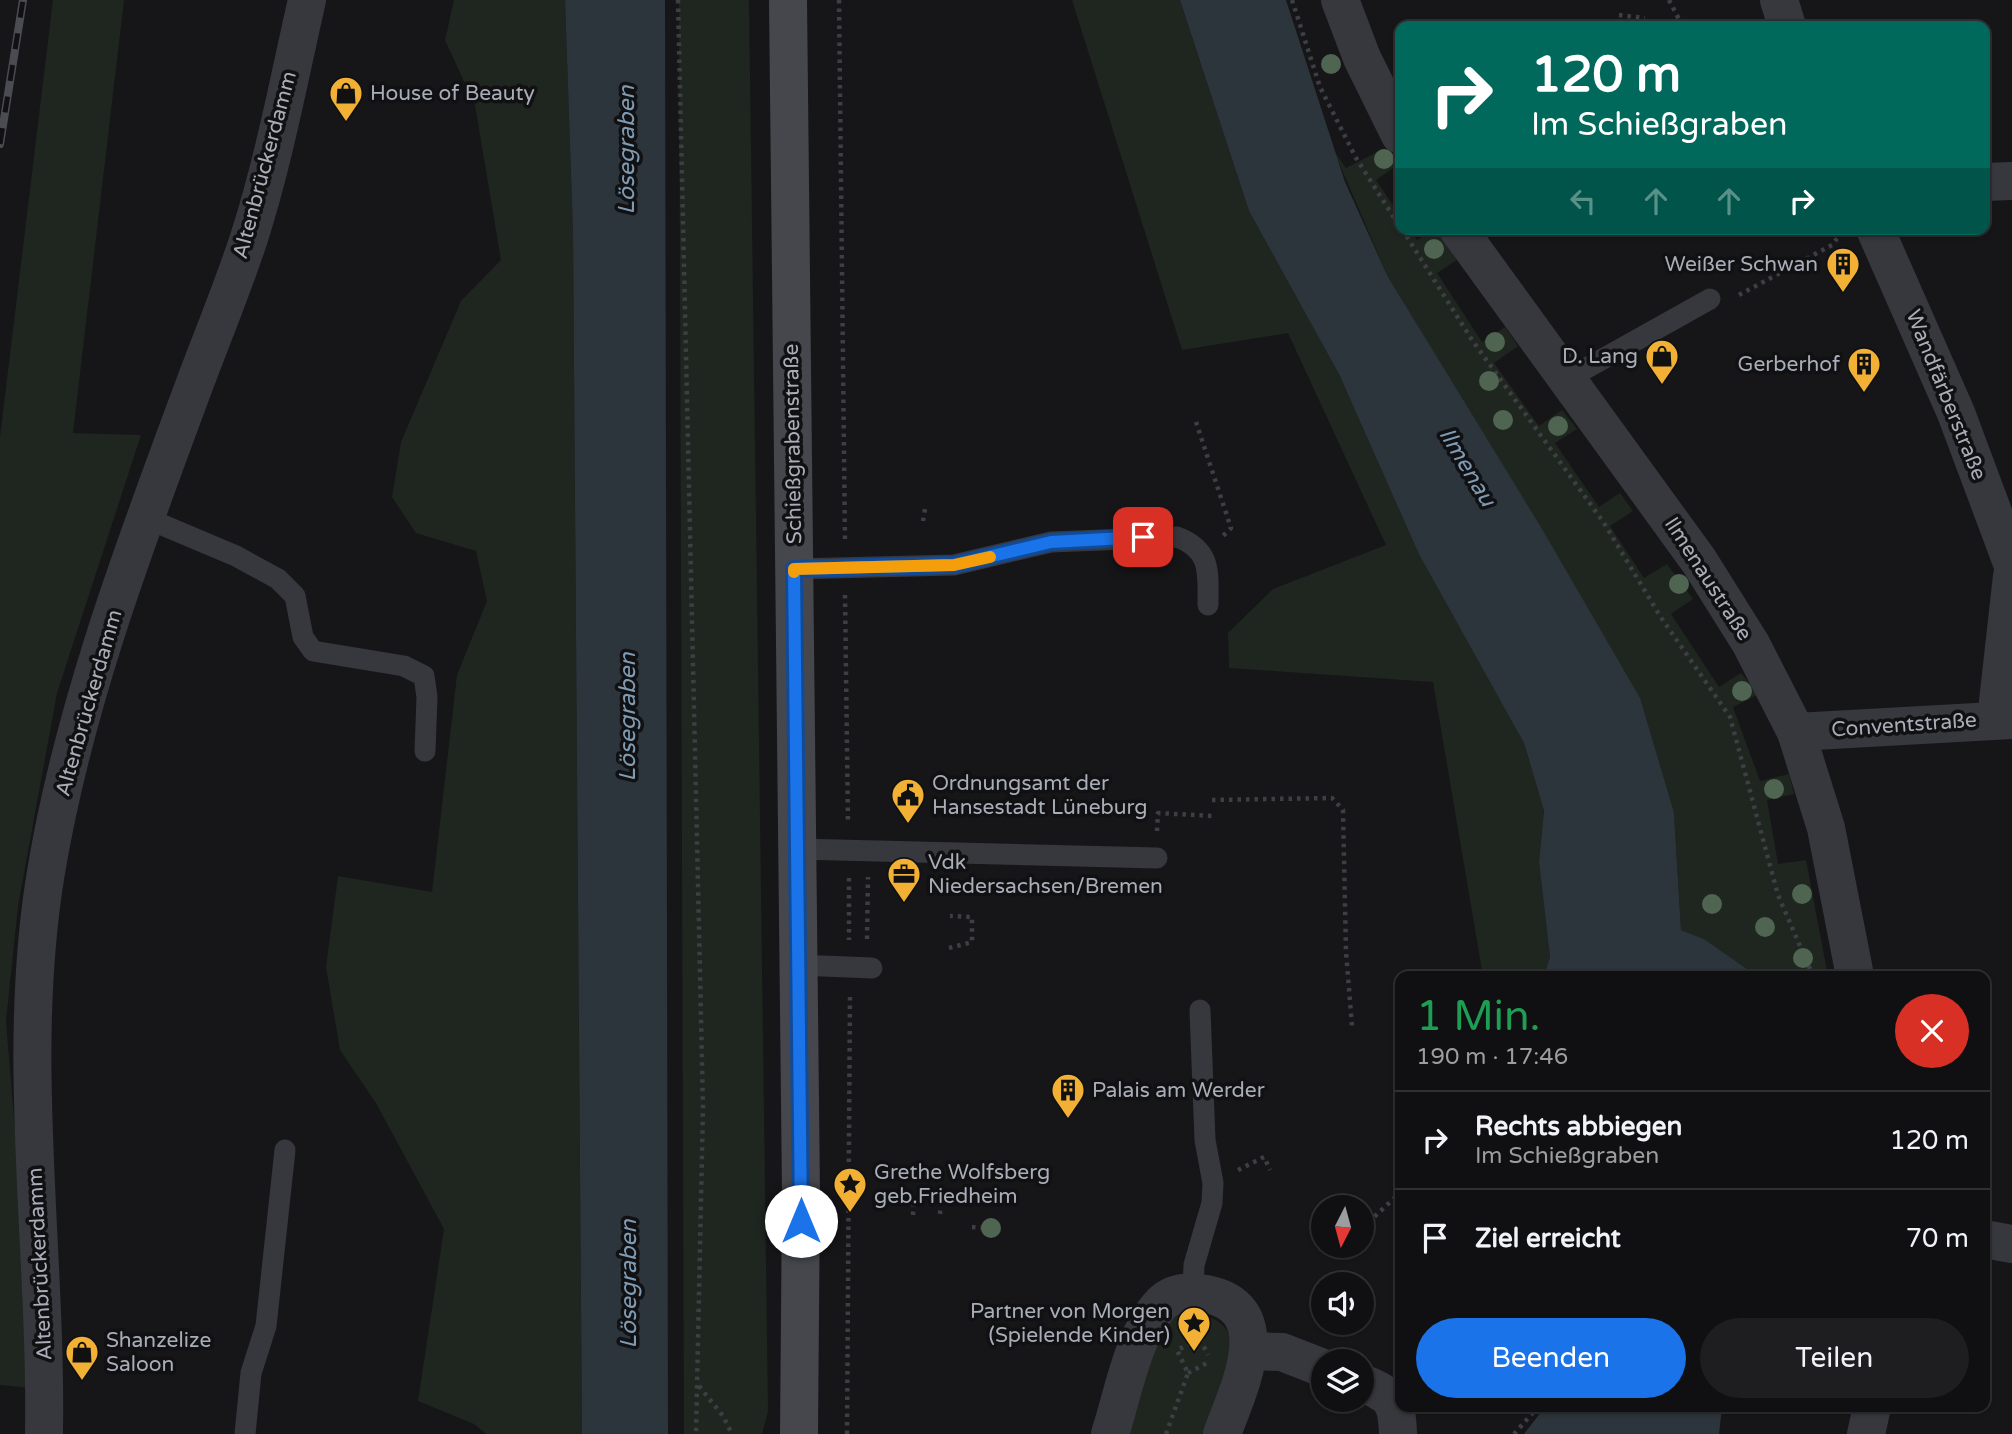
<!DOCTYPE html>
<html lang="de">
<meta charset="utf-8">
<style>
body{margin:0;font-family:"Varela Round",sans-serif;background:#1e1e20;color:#f1f3f6;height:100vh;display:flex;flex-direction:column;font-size:26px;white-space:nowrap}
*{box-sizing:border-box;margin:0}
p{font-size:23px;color:#9c9d9f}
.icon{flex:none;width:38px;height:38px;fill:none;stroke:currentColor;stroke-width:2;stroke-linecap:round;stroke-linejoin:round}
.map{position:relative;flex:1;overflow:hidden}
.side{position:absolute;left:1395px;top:971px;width:595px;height:441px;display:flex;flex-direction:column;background:#101012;border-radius:14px;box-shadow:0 2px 5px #0004,0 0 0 2px #303032}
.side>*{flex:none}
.banner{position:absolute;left:1395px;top:21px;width:595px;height:214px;border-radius:14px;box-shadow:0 2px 5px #0004,0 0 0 2px #303032;background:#00695c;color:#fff;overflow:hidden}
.needle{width:46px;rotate:186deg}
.buttons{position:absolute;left:1311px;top:1195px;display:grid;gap:14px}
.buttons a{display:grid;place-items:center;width:63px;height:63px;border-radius:50%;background:#101012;box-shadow:0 2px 5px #0004,0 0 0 2px #303032;font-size:35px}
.pin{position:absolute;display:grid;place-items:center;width:60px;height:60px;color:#fff;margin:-30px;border-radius:14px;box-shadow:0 4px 10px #0006}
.me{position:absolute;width:77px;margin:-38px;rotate:0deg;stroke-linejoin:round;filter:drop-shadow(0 0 5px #0008)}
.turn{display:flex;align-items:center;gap:24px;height:147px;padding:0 21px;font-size:32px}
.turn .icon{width:91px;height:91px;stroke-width:2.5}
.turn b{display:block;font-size:49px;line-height:60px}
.lanes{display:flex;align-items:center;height:66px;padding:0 21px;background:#0003;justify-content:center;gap:35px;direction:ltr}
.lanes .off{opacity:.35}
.round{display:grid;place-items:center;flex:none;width:74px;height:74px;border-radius:37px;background:#1e1e20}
.head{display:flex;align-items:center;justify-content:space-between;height:119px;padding:0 21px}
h1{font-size:42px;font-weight:600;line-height:52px;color:#1e9e55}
.primary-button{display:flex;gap:14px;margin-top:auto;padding:14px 21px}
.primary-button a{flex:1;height:80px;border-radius:42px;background:#1a73e8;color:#fff;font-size:28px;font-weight:600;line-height:80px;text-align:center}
.primary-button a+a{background:#1e1e20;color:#f1f3f6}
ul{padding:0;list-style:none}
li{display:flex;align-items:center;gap:21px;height:98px;padding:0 21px;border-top:2px solid #303032}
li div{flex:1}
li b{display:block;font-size:26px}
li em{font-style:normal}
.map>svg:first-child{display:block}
.green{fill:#1e261f}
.water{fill:#2c353c}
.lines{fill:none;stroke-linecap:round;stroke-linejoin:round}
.path{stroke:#3d3f44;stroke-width:4.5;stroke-dasharray:3.5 5;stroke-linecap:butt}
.lane{stroke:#37383d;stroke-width:21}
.street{stroke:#37383d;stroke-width:38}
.secondary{stroke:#45474d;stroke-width:38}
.rail-casing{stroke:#4a4c52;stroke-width:8}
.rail{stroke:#111113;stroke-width:5;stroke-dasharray:16;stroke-linecap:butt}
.tree{fill:#506452}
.route-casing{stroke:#114b97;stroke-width:18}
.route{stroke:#1a73e8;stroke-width:12}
.slow{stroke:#f59e0b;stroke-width:12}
.labels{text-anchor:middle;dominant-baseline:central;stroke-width:7;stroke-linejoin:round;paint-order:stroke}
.poi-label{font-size:21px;fill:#a8adb8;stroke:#111113;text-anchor:start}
.street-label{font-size:21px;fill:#a8adb8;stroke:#111113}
.water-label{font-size:23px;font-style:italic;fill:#7f9bb3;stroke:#111113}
</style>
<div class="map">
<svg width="2012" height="1434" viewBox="0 0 2012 1434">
<rect width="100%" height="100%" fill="#161618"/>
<g class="green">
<path d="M53,0H124L73,433L141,435L57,693L18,906L6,1021L31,1323V1388L0,1385V437Z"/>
<path d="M454,0H565L573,233L582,1434H486L474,1424L418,1401L444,1229L376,1103L340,1050L326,967L338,876L432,892L457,675L487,601L476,551L416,533L392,497L401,442L461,301L501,260L475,105L445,40Z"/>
<path d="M679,0H749L768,1411L762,1434H684Z"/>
<path d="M1072,0H1180L1249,211L1340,376L1524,743L1544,811L1539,862L1550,957L1544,976H1483L1433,682L1229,668L1228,633L1273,589L1386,545L1288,333L1182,350Z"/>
<path d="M1381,150L1396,166L1376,180L1400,216V229H1409L1417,240L1438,229L1460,258L1437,273L1482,342L1505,327L1518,346L1494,363L1539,426L1562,410L1577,429L1555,443L1599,507L1620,493L1633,511L1610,526L1644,578L1667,564L1693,599L1671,614L1719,687L1741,673L1759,694L1733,707L1760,781L1789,774L1794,794L1767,800L1778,864L1806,860L1828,976H1757L1704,939L1681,930L1674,813L1432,350L1388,277L1334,151L1346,168Z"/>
<path d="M1191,1311C1203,1315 1218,1318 1226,1329C1243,1352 1213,1409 1204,1434H1121L1156,1330L1177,1312Z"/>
</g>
<g class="water">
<path d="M565,0H665L668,1434H582L573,233Z"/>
<path d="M1180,0H1286L1345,182L1388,277L1542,529L1640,698L1674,813L1681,930L1704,939L1757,976H1544L1550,957L1539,862L1544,811L1524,743L1419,554L1340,376L1249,211Z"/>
<path d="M1545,1407H1722L1719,1434H1524Z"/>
</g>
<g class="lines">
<g class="path">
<path d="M678,0L703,1107L696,1434"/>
<path d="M839,0L845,541"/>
<path d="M1292,0L1320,87L1356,158L1400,227"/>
<path d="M1669,0L1682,25"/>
<path d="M1619,15L1645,18"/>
<path d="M1402,229L1472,340L1604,523L1660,616L1730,717L1778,895L1813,976"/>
<path d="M1739,295L1832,245L1839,236"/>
<path d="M1196,422L1231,528L1221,538"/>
<path d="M923,521L925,509"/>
<path d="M845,595L848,824"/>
<path d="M1212,800L1332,798L1343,810L1346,952L1352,1026"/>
<path d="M1157,831L1158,813L1212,816"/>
<path d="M849,878V940"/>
<path d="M867,939L868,877"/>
<path d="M949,948L972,942V917L950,916"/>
<path d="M1238,1170L1264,1157L1270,1170"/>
<path d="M940,1214L941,1198"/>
<path d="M913,1215L914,1198"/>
<path d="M972,1227L991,1228"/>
<path d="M1362,1228L1400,1193"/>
<path d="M1200,1339L1208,1355"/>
<path d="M1188,1373L1209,1362"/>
<path d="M699,1386L723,1416L732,1434"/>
<path d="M847,1434L850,994"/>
<path d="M1166,1434L1188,1373L1177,1350L1200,1339L1203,1330"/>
<path d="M1514,1434L1538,1407"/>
</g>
<g class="lane">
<path d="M1567,379L1710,299"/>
<path d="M146,518L236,556L278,579L295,596L303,637L313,651L404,666L424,676L427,697L425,751"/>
<path d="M794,569L954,565L1051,542L1177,537C1212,550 1208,573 1208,605"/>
<path d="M797,849L1157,858"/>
<path d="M798,965L872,968"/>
<path d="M1193,1292L1194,1265L1212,1203L1213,1183L1205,1140L1200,1010"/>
<path d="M245,1434L251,1373L266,1326L285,1150"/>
</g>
<g class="street">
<path d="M1340,0L1362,58L1400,135"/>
<path d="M1779,0L1787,26"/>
<path d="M1984,182L2012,181"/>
<path d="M1458,229L1699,561L1751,644L1796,732L1826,828L1855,976"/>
<path d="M1875,229L1956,413L2012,563"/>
<path d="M1996,719L2012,576"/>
<path d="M1796,732L2012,720"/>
<path d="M1984,1239L2012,1244"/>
<path d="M1249,1351L1282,1352L1323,1368"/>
<path d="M1362,1383C1392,1395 1397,1401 1398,1434"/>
<path d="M44,1434C47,1247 15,1058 46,872C74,704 136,542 195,383C213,335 233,287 249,238C274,160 289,79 307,0"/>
<path d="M1110,1434C1122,1397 1134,1332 1161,1304C1173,1291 1190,1291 1206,1294C1280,1308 1238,1390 1222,1434"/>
<path d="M1866,1434L1872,1407"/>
</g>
<path class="secondary" d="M788,0L801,1194L799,1434"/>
<defs>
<path id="rail" d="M0,144L23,0"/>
</defs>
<use href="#rail" class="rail-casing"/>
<use href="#rail" class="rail"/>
</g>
<g class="tree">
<circle cx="1331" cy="64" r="10"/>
<circle cx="1384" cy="159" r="10"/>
<circle cx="1434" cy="249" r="10"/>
<circle cx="1495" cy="342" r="10"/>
<circle cx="1489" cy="381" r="10"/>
<circle cx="1503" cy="420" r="10"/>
<circle cx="1558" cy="426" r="10"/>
<circle cx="1679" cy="584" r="10"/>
<circle cx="1742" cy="691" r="10"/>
<circle cx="1774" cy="789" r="10"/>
<circle cx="1802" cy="894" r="10"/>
<circle cx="1712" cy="904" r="10"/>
<circle cx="1765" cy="927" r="10"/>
<circle cx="1803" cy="958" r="10"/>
<circle cx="991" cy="1228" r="10"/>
</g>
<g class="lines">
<defs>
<path id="route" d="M801,1221L794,569L954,565L1051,542L1143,537"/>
</defs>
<use href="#route" class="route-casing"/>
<use href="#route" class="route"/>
<path class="slow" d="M794,572V569L954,565L990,557"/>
</g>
<defs>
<symbol id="shop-pin" viewBox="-11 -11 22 30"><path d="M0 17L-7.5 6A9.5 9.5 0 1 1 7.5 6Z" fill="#f2b134" stroke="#111113"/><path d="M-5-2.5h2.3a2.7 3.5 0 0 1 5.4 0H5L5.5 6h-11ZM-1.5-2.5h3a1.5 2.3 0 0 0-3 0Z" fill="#111"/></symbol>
<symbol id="building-pin" viewBox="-11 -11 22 30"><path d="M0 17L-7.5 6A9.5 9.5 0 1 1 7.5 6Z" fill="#f2b134" stroke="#111113"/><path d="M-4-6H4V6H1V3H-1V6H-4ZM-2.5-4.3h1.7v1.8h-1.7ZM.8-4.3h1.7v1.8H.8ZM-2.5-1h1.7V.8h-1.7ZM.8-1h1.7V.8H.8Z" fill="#111"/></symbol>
<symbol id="civic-pin" viewBox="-11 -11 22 30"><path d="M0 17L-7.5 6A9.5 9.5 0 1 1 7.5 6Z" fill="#f2b134" stroke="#111113"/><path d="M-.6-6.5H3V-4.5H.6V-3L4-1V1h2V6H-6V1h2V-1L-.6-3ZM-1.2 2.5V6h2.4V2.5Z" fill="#111"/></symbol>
<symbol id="office-pin" viewBox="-11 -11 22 30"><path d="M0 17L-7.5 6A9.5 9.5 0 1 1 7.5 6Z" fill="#f2b134" stroke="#111113"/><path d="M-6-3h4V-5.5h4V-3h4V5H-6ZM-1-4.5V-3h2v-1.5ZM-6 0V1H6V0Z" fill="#111"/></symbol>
<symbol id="sight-pin" viewBox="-11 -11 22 30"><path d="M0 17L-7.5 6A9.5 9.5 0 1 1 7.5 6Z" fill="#f2b134" stroke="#111113"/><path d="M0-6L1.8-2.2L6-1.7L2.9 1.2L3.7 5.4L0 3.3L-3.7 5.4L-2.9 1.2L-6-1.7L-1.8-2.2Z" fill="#111"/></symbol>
</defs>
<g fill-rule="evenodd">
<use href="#shop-pin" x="327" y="74" width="38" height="52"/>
<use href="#building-pin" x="1824" y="245" width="38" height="52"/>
<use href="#shop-pin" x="1643" y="337" width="38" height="52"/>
<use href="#building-pin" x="1845" y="345" width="38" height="52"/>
<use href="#civic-pin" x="889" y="776" width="38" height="52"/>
<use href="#office-pin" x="885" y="855" width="38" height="52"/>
<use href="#building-pin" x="1049" y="1071" width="38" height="52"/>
<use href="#sight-pin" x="831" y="1165" width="38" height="52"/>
<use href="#sight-pin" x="1175" y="1304" width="38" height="52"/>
<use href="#shop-pin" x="63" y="1333" width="38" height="52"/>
</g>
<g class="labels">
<g class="poi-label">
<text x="370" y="93">House of Beauty</text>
<text x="1818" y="264" text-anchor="end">Weißer Schwan</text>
<text x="1638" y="356" text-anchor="end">D. Lang</text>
<text x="1840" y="364" text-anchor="end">Gerberhof</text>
<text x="932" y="783">Ordnungsamt der<tspan x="932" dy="24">Hansestadt Lüneburg</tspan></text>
<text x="928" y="862">Vdk<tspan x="928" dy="24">Niedersachsen/Bremen</tspan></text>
<text x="1092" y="1090">Palais am Werder</text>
<text x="874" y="1172">Grethe Wolfsberg<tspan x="874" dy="24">geb.Friedheim</tspan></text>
<text x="1170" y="1311" text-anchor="end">Partner von Morgen<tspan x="1170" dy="24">(Spielende Kinder)</tspan></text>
<text x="106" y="1340">Shanzelize<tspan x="106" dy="24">Saloon</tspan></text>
</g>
<g class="street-label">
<text transform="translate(265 165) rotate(-75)">Altenbrückerdamm</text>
<text transform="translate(1946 395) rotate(68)">Wandfärberstraße</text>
<text transform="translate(793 444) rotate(-91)">Schießgrabenstraße</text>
<text transform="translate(1708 579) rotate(57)">Ilmenaustraße</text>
<text transform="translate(89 703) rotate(-74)">Altenbrückerdamm</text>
<text transform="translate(1904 725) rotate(-4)">Conventstraße</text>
<text transform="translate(40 1264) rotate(-93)">Altenbrückerdamm</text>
</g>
<g class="water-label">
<text transform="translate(627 150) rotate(-90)">Lösegraben</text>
<text transform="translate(1467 467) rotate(59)">Ilmenau</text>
<text transform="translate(628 717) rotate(-90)">Lösegraben</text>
<text transform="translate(629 1284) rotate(-90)">Lösegraben</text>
</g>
</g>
</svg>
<div class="buttons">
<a><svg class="needle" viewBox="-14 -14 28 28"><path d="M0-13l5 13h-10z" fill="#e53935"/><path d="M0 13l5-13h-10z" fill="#9c9d9f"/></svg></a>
<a><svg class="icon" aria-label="sound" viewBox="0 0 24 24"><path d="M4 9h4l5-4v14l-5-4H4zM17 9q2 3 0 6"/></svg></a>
<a><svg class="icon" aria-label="layers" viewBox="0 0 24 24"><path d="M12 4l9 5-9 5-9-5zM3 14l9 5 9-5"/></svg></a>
</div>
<div class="pin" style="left:1143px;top:537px;background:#d93025"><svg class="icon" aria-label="arrive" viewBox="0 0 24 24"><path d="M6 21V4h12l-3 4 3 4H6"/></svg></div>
<svg class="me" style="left:801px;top:1221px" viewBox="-20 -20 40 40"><circle r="19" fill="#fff"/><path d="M0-13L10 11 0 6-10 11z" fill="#1a73e8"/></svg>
<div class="banner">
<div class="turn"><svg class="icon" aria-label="right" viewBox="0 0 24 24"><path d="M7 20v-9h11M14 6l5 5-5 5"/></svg><div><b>120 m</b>Im Schießgraben</div></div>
<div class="lanes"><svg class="icon off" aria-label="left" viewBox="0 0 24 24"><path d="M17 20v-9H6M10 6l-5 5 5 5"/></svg><svg class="icon off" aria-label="ahead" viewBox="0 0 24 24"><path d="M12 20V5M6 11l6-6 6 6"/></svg><svg class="icon off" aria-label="ahead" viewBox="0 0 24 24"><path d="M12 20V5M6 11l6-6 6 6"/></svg><svg class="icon" aria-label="right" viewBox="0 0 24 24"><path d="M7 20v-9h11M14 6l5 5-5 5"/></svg></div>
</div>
<section class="side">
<div class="head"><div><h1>1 Min.</h1><p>190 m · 17:46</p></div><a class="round" style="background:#d93025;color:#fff"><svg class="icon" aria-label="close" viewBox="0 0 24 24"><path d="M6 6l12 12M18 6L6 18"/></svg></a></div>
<ul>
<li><svg class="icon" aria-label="right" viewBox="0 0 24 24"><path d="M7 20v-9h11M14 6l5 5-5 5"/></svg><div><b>Rechts abbiegen</b><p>Im Schießgraben</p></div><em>120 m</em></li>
<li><svg class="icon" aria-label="arrive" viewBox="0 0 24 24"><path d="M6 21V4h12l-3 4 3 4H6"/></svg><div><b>Ziel erreicht</b></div><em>70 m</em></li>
</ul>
<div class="primary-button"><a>Beenden</a><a>Teilen</a></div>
</section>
</div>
